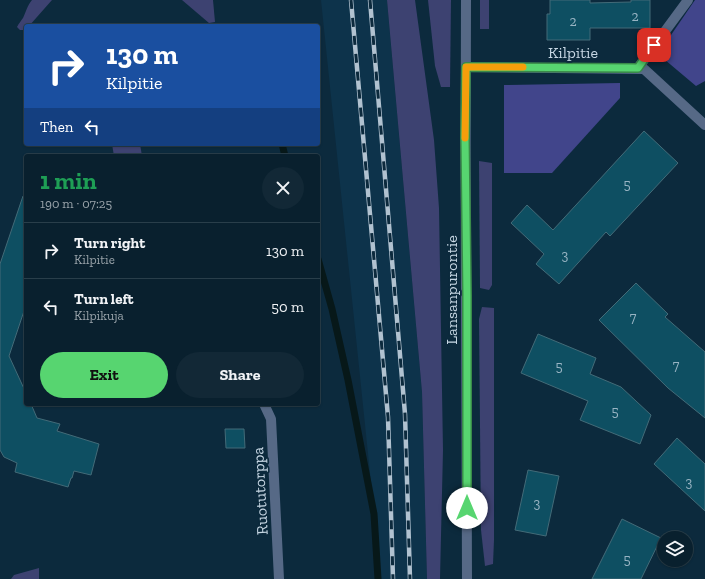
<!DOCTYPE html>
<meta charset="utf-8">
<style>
body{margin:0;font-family:"Zilla Slab",serif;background:#122836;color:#f1f3f6;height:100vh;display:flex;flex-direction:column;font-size:15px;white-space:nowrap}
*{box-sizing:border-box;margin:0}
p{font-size:13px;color:#99a3aa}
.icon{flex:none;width:22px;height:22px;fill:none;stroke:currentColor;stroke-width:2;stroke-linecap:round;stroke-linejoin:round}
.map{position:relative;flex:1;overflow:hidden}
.side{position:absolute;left:24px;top:154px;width:296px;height:252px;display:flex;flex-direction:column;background:#09202e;border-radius:4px;box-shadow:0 1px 3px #0004,0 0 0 1px #293e4a}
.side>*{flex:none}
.guide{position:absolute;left:24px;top:24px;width:296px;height:122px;border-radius:4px;box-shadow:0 1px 3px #0004,0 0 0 1px #293e4a;background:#1a4fa0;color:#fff;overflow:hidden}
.tools{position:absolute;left:657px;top:531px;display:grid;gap:8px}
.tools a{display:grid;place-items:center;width:36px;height:36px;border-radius:50%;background:#09202e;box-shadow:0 1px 3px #0004,0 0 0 1px #293e4a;font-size:20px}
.pin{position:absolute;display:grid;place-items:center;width:34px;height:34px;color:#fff;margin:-17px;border-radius:8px;box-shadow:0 2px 6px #0006}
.me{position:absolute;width:44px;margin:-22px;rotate:0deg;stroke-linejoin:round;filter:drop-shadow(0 0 3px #0008)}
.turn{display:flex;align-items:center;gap:14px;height:84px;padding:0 16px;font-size:18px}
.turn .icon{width:52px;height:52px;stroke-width:2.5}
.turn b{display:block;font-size:28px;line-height:34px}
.then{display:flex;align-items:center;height:38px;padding:0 16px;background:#0003;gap:8px;font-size:15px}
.round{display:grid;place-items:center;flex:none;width:42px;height:42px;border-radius:21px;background:#122836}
.summary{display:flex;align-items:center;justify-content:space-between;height:68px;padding:0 16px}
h1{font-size:24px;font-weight:700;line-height:30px;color:#1e9e55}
.button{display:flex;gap:8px;margin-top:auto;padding:8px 16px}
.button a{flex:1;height:46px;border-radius:24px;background:#57d570;color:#111;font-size:16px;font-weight:700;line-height:46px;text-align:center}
.button a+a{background:#122836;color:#f1f3f6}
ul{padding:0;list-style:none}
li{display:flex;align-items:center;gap:12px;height:56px;padding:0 16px;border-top:1px solid #293e4a}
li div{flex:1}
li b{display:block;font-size:15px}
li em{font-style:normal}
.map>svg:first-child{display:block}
.built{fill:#0d334b}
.green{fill:#3d4271}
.forest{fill:#41458b}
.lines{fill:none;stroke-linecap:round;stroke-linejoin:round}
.stream{stroke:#071819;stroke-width:7}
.building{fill:#0e4f62;stroke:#436b78}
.minor{stroke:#566986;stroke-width:10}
.rail-casing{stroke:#b1c2d0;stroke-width:4.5}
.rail{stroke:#0c2a3d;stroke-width:3;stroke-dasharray:9;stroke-linecap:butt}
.route-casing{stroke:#398a49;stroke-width:10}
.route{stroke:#57d570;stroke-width:7}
.slow{stroke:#f59e0b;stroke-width:7}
.labels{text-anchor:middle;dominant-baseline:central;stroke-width:3.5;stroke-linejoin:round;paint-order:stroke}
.number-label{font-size:14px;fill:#98b4c3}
.street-label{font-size:16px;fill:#c6d6e3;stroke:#0c2a3d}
</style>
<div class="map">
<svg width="705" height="579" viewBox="0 0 705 579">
<rect width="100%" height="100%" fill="#0c2a3d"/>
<path class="built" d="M321,0H387L422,392L427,579H381Z"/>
<g class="green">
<path d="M32,0H52L29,26H26V30H20L17,27C19,23 21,21 23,18C26,12 27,6 32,0Z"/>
<path d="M182,0H213L215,22L209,23Z"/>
<path d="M387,0H415L434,140L439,208L443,450L440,579H427L422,392Z"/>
<path d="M428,0H451L450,87H441L435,66Z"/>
<rect x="480" y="0" width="9" height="29"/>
<path d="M112,144H140L142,156H114Z"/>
<path d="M479,161L492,163V285L489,290L480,288Z"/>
<path d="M482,307L494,308V540L493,564L485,566L481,530L479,319Z"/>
<path d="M39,568V579H11L14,575Z"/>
</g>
<g class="forest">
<path d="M695,0H705V81L696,86L658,54Z"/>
<path d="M620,83V98L552,173H504V85Z"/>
</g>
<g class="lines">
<g class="stream">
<path d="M282,144L285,156"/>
<path d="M318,259L332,309L348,380L374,514L378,579"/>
</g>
</g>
<g class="building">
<path d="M550,0H590V3L631,2V0H650V28H590V40H547V14H550Z"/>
<path d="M644,131L678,163L610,236L606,232L559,284L536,264L544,254L511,223L527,205L553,230Z"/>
<path d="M23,196L26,197V305L9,356L26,393V404H31L37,418L60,424L57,431L99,444L91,475L74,471L72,478H71L68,487L15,472L17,463L4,457L0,450V264Z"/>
<path d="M636,283L668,314L665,317L705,352V418L668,388L599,320Z"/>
<path d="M538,334L596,358L590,374L621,387L651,415L640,444L580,420L588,401L521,373Z"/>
<path d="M225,429H244L245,448H226Z"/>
<path d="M677,438L705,464V511L654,464Z"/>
<path d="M528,470L559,476L546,536L515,530Z"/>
<path d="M622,519L661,538L641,579H592Z"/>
</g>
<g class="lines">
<g class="minor">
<path d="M466,0C465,193 466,386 467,579"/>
<path d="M466,67L644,69L705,125"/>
<path d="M638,68L688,0"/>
<path d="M264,404L271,419L279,579"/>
</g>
<defs>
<g id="rail">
<path d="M351,0L388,417L393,579"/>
<path d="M370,0L405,414L410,579"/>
</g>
</defs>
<use href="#rail" class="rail-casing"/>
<use href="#rail" class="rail"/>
</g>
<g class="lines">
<defs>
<path id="route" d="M467,508V295L465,137L466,67L638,68L654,45"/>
</defs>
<use href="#route" class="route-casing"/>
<use href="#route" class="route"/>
<path class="slow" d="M465,138L466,67H523"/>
</g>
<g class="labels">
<g class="number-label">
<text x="635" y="16">2</text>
<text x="573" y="21">2</text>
<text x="627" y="184">5</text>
<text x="565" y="255">3</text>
<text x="633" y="317">7</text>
<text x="676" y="365">7</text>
<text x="559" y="366">5</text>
<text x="615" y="411">5</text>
<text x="689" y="482">3</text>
<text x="537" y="503">3</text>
<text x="627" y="559">5</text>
</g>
<g class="street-label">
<text x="573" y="52">Kilpitie</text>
<text transform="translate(451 290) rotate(-90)">Lansanpurontie</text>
<text transform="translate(260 491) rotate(-93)">Ruotutorppa</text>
</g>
</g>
</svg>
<div class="tools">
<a><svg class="icon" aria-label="layers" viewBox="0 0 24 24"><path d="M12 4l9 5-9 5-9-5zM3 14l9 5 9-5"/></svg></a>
</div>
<div class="pin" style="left:654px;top:45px;background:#d93025"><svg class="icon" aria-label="arrive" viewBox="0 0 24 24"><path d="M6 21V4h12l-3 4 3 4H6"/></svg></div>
<svg class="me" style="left:467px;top:508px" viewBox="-20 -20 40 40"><circle r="19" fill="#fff"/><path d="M0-13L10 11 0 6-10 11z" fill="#57d570"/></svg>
<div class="guide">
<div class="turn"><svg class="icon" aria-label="right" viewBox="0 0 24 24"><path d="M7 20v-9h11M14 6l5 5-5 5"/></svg><div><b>130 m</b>Kilpitie</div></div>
<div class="then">Then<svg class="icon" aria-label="left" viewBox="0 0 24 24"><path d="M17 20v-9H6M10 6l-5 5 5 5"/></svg></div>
</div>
<section class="side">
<div class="summary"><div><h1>1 min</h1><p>190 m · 07:25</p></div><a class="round"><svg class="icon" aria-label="close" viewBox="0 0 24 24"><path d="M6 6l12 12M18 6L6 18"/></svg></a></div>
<ul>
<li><svg class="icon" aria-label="right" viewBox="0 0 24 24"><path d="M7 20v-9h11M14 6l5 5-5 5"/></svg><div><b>Turn right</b><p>Kilpitie</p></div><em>130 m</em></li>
<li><svg class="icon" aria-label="left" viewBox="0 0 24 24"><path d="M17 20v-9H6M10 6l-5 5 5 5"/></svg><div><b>Turn left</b><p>Kilpikuja</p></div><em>50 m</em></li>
</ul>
<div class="button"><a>Exit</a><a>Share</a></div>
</section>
</div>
